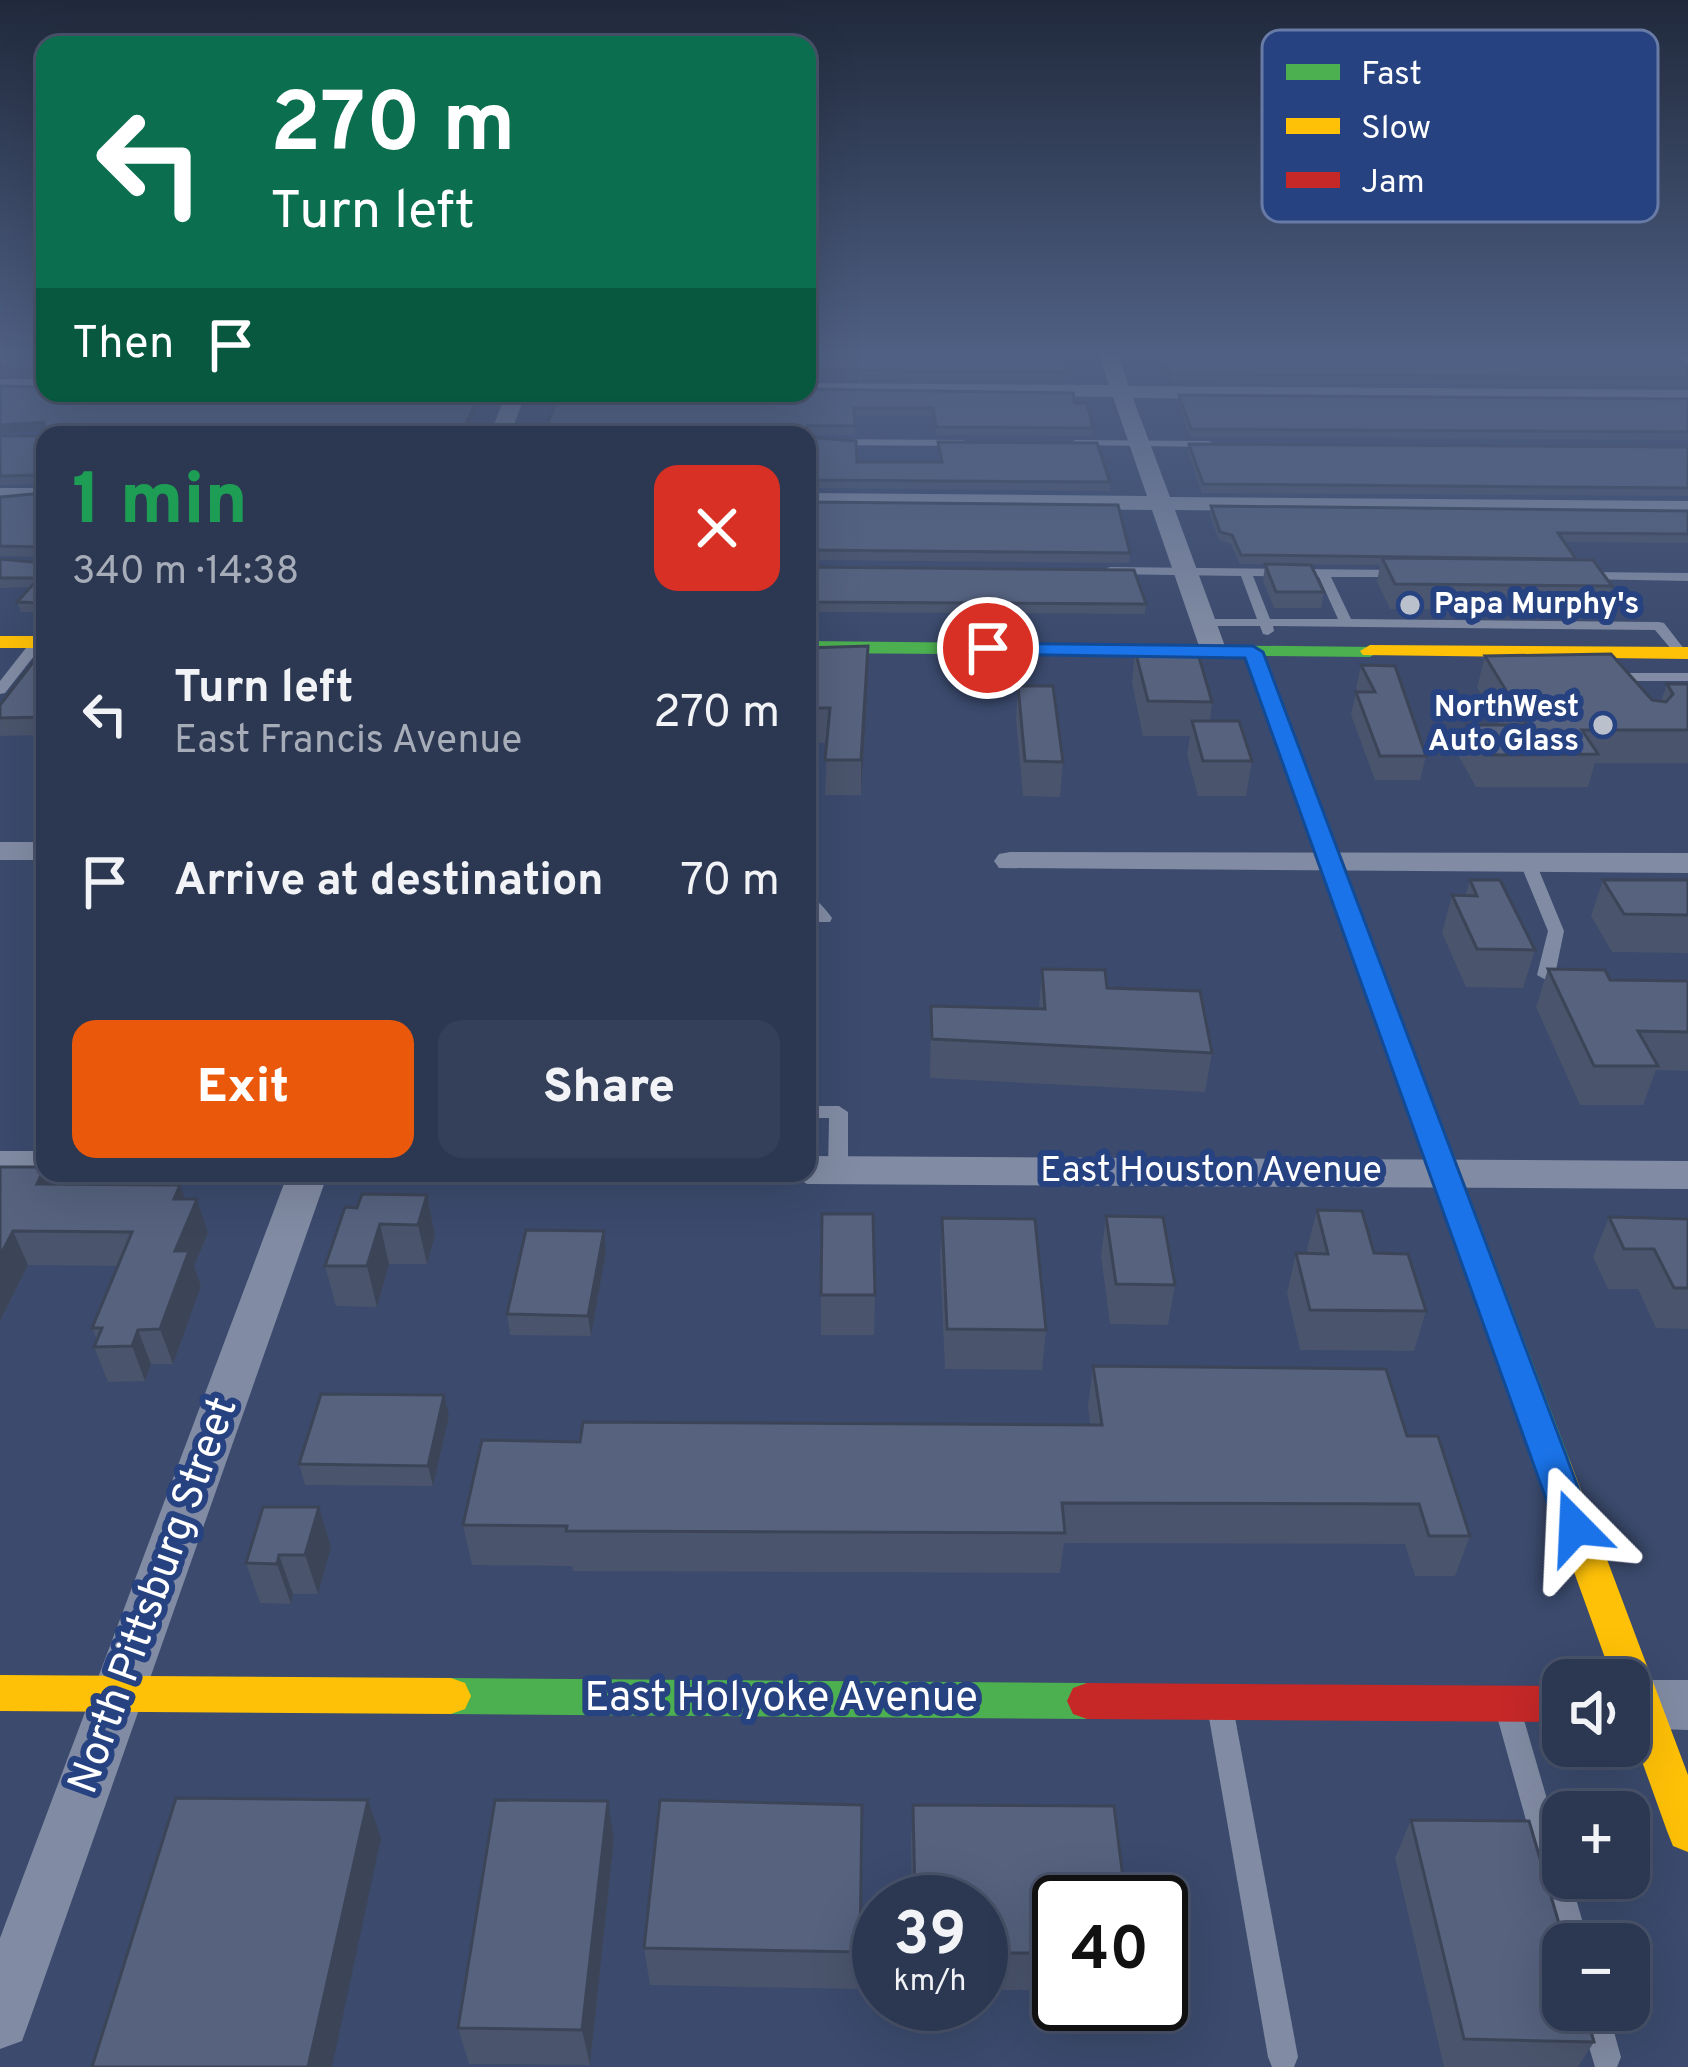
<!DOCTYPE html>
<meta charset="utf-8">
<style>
body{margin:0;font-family:Overpass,sans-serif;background:#343f59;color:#f1f3f6;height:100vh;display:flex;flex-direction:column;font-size:45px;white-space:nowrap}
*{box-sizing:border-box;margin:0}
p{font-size:39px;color:#a6acb8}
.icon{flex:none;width:66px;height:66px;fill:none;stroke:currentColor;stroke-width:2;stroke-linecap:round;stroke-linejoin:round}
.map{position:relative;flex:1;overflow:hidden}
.side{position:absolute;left:36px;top:426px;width:780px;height:756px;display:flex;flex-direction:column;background:#2c3852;border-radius:24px;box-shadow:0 12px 48px #0002,0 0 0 3px #485269}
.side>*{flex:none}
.banner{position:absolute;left:36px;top:36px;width:780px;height:366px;border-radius:24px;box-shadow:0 12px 48px #0002,0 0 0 3px #485269;background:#0b6e4f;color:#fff;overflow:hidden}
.buttons{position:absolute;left:1542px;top:1659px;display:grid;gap:24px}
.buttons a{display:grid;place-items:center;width:108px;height:108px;border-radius:24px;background:#2c3852;box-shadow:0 12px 48px #0002,0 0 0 3px #485269;font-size:60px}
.speed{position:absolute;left:852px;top:1875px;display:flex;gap:24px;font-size:60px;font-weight:700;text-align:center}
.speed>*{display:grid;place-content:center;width:156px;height:156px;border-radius:50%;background:#2c3852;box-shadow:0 12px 48px #0002,0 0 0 3px #485269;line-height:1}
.speed small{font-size:30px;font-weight:400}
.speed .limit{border:6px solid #111;border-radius:18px;background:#fff;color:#111}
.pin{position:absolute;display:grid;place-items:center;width:102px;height:102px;color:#fff;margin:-51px;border:6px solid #fff;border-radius:50%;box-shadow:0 3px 12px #0007}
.me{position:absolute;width:132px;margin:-66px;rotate:339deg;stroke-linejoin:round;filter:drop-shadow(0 0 9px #0008)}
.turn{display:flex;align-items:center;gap:42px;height:252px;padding:0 36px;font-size:54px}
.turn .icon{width:156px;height:156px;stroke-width:2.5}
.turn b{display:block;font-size:84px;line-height:102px}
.then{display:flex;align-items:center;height:114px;padding:0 36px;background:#0003;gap:24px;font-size:45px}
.round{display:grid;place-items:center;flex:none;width:126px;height:126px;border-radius:24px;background:#343f59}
.overview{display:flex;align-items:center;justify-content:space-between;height:204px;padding:0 36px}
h1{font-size:72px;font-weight:800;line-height:90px;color:#1e9e55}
.primary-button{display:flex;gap:24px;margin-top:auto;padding:24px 36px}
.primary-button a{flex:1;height:138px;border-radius:24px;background:#ea580c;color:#fff;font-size:48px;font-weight:800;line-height:138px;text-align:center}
.primary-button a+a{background:#343f59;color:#f1f3f6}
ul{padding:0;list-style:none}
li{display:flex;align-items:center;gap:36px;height:168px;padding:0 36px}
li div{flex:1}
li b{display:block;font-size:45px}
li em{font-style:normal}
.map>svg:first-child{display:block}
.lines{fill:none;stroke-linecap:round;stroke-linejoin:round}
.lane{fill:#818ba3;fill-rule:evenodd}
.street{fill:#818ba3;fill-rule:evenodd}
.fast{fill:#4caf50;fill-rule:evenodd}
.slow{fill:#ffc107;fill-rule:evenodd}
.jam{fill:#c62828;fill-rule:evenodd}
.wall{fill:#4a546c}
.shaded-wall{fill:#3c4558}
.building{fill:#56627e;stroke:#3c4558;stroke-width:3}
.route{fill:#1a73e8;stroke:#114b97;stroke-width:3}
.poi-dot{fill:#bac0cc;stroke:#274281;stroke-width:4.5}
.labels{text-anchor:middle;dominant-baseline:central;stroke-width:12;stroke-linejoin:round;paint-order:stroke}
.far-poi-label{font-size:30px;font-weight:bold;fill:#fff;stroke:#274281;text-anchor:start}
.street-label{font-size:36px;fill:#fff;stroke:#274281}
.near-street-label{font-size:42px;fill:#fff;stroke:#274281}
.key{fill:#274281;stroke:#687ba7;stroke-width:3}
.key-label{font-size:33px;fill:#fff}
</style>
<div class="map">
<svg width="1688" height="2067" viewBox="0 0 1688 2067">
<rect width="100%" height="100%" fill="#3b4a6d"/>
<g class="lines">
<g class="lane">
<path d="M807,439L963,440L968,443L963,446L807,445Z"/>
<path d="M1075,440L1209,441L1214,444L1209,447L1071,445L1070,443Z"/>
<path d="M1111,567L1401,570L1405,571V577H1331L1351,619L1659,622L1664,623L1688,654L1677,656L1655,630L1273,626L1274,631L1268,635L1263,634L1260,626H1205L1199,622L1200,619H1257L1241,576L1107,574V568ZM1253,576L1319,577L1338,619H1270Z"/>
<path d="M1585,572L1688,573V581L1581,579V573Z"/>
<path d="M38,638L45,642L5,693L0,694V681L33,639Z"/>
<path d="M1613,666L1621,673H1688V681H1617L1612,680L1606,670Z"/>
<path d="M1528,858L1536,863L1564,931L1555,975L1546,980L1537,975L1548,931L1520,863Z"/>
<path d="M807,895C817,898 826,910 832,918L830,922H818L807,910Z"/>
<path d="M807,1106H839L848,1112V1170L845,1175H831L828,1170L829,1118H807Z"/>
<path d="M1221,1700L1230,1703L1234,1712L1298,2057L1294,2067H1272L1268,2057L1208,1712L1212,1703Z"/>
<path d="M1511,1708L1520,1711L1524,1720L1563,1854V1878H1570L1589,1944H1563V1953L1498,1720L1502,1711Z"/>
<path d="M1578,2010H1608L1621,2057L1617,2067H1595Z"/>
</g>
<g class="street">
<path d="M1098,353H1117L1129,386L1688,390V402L1133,398L1170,497L1688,501V515L1175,510L1226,649L1213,657L1200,649L1152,510L807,507V493L1147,496L1113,397L800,393H807V383L1109,385Z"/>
<path d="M1673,353H1688V365Z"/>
<rect x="0" y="379" width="45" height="12"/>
<path d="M506,393H526L510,435H490Z"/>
<rect x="0" y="488" width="45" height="14"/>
<rect x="0" y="842" width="45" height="18"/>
<path d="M1010,852L1688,853V873L999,868L994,861L999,854Z"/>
<path d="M0,1151H45V1173H60L0,1179Z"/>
<path d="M807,1156L1688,1161V1189L807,1184L789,1173H807Z"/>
<path d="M288,1173H328L30,2019L22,2041L0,2049V1938Z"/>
<path d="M1628,1680H1688V1730L1629,1728Z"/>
</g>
<g class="fast">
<path d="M807,641L1377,647L1380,651L1370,657L1264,656L1570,1461L1564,1471L1552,1475L1540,1471L1534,1461L1245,656L807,653Z"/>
<path d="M451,1678L1087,1683L1101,1688L1107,1701L1101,1714L1087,1719L451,1714L437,1709L431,1696L437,1683Z"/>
</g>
<g class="slow">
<rect x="0" y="636" width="45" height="12"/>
<path d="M1370,645L1688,647V659L1363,655L1360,651Z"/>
<path d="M1552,1447L1564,1451L1570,1461L1688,1775V1852L1673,1846L1667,1831L1629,1725V1680H1613L1534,1461L1540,1451Z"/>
<path d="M0,1675L451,1678L465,1683L471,1696L465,1709L451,1714L0,1711Z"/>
</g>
<path class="jam" d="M1087,1683L1563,1686V1722L1087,1719L1073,1714L1067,1701L1073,1688Z"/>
</g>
<g class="wall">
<path d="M0,353H45V379L0,374Z"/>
<path d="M807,353L1068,372L1067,380L807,379Z"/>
<path d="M1151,353H1669L1688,371V386L1171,382L1169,374H1159Z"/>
<path d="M560,393L1075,403L1093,428L1092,436L936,435L933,416H854L855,435H543Z"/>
<path d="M1179,395L1688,399V440L1190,437L1179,403Z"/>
<path d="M0,436H45V484L0,485Z"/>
<path d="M807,437L857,462H940L938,442L1110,482V491L807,488Z"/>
<path d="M1189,444L1688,447V496L1202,493L1188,452Z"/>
<path d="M45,493V612H21L17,602L31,587L0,588V559L42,563L43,557L0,556V497Z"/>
<path d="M807,502L1130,553L1129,563L807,560Z"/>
<path d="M1211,506L1688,511V543L1564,542L1576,560L1612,586L1605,611L1390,609L1377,582L1380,565L1240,564L1231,544L1219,540L1210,515Z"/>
<path d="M1265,564L1324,592L1321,608H1274L1263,581Z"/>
<path d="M807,567L1146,604L1145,614L807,612Z"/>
<path d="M807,648L868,680L861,795H825L827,743L807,742Z"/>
<path d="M1135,650L1212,702L1210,721L1252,761L1246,796H1198L1187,755L1190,736H1143L1132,683Z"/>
<path d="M1485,656L1661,701L1667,684H1688V763H1595L1588,787H1476L1459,757L1467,725H1500L1477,687Z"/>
<path d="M45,661V735L0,736V705Z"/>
<path d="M1361,665L1426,756L1420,780H1375L1351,715L1356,692H1358L1356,688Z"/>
<path d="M1018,686L1063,762L1060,797L1023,796L1016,720Z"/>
<path d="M1470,880L1535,950L1523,988L1466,987L1442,933L1452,895L1465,896Z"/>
<path d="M1603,880H1688V955L1687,953L1612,952L1591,916Z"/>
<path d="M1042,969L1107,988L1212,1053L1205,1092L930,1078L931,1006L1039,1008Z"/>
<path d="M1548,969L1610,980L1687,981L1688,979V1071L1656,1070L1643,1105H1580L1536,1007Z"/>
<path d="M0,1167L48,1173L52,1184L197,1199L208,1233L194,1266L201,1286L173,1364H151L145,1381L108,1382L94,1347L97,1340L92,1328L118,1266L28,1265L0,1321Z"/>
<path d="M427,1195L435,1235L427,1264H389L377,1307L336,1306L325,1266L357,1208Z"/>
<path d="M1317,1210L1374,1253L1426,1311L1414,1351L1300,1350L1287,1293L1296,1253H1308L1307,1249Z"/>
<path d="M1106,1216L1175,1285L1168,1325L1110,1324L1101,1256Z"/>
<path d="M1609,1217L1688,1219V1329L1656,1328L1638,1289H1608L1593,1257Z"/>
<path d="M942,1218L1046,1330L1042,1370L945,1369L940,1258Z"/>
<path d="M606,1252L591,1336L510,1335L507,1314Z"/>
<path d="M821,1295H875L874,1335H821Z"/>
<path d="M1093,1366L1407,1436L1470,1536L1455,1576H1415L1405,1544L1064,1543L1060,1573L573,1571L572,1566L472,1565L463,1525L580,1442L1090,1425L1088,1406Z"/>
<path d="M449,1416L433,1486L305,1485L299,1464Z"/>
<path d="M319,1507L331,1547L318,1594H293L291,1604L260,1603L246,1563Z"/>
<path d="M862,1805L859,1989L650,1985L644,1948Z"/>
<path d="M913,1805L1059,1902V1990H981V1902H912L911,1843Z"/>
<path d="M1411,1820L1594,2042L1578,2067H1444L1395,1858Z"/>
<path d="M614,1839L590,2065L469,2064L458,2028Z"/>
</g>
<g class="shaded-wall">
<path d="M481,393H486L466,435H460Z"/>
<path d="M44,422L46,430L0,434V425Z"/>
<path d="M868,646V680L861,795V760Z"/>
<path d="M45,1168V1173H48L59,1201L37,1184Z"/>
<path d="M180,1185L190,1214L197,1199L208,1233L194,1266L201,1286L173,1364L160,1329L174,1199Z"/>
<path d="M427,1195L435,1235L427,1264L418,1225Z"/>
<path d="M380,1224L389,1264L377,1307L367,1266Z"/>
<path d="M13,1231L28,1265L0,1321V1256Z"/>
<path d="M604,1231L606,1252L591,1336L588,1316Z"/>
<path d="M138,1330L151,1364L145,1381L132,1346Z"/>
<path d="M444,1395L449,1416L433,1486L428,1466Z"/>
<path d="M319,1507L331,1547L318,1594L305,1555Z"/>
<path d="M279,1555L293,1594L291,1604L277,1564Z"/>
<path d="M368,1800L381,1838L332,2067H308Z"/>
<path d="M608,1801L614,1839L590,2065L582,2030Z"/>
</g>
<g class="building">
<path d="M0,353H45V371L0,367Z"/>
<path d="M807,353H1063L1068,372L807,370Z"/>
<path d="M1155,353H1669L1688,371V378L1172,374L1170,367H1160Z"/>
<path d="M45,379V393H481L460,435H45L44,422L0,425V386L43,387Z"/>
<path d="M807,389L1073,393L1075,403H1087L1093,428L936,427L933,408H854L855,426H807L803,435H543L560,393H807Z"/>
<path d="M1179,395L1688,399V432L1191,429Z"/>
<path d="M0,436H45V485L42,475L0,476Z"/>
<path d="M807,437L856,441L857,462H942L938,442L1097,443L1110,482L807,480Z"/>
<path d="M1189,444L1688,447V488L1203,484Z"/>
<path d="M45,493V547L0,546V497Z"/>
<path d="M807,502L1118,505L1130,553L807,550Z"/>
<path d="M1211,506L1688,511V534L1558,533L1576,559L1241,555L1232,535L1220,532Z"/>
<path d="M45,549V603L17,602L39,578H0V559L42,563Z"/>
<path d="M1382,558L1593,560L1612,586L1395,584Z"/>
<path d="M1265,564L1311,565L1324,592H1276Z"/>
<path d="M807,567L1134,570L1146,604L807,602Z"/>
<path d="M868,646L861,760H825L830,708H807V648Z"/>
<path d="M1135,650H1197L1212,702L1148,701Z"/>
<path d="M1611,654L1652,700L1666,702L1673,694L1667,684H1688V730H1582L1598,754L1485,755L1467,725H1527L1485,656Z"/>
<path d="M34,661H45V717L0,718V705Z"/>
<path d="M1361,665L1395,666L1426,756H1380L1356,692H1375Z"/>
<path d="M1018,686H1053L1063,762L1025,761Z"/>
<path d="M1192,721H1239L1252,761H1203Z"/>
<path d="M1470,880H1500L1535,950L1477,949L1452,895L1477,896Z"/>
<path d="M1603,880H1688V915L1624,914Z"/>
<path d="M1042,969L1105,970L1107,988L1200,991L1212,1053L932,1039L931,1006L1045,1009Z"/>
<path d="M1548,969L1605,970L1610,980L1688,981V1032L1638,1031L1658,1066H1594Z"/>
<path d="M0,1167H45L37,1184L180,1185L174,1199H197L175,1251H189L160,1329L138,1330L132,1346L94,1347L102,1328H92L132,1232L13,1231L0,1256Z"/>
<path d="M362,1194L427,1195L418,1225L380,1224L367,1266H325L345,1207L357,1208Z"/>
<path d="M1317,1210L1362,1211L1374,1253L1408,1254L1426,1311L1310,1310L1296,1253L1328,1254Z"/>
<path d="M822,1214H873L875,1295H821Z"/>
<path d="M1106,1216L1163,1217L1175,1285L1116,1284Z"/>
<path d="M1609,1217L1688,1219V1288H1674L1654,1249H1624Z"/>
<path d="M942,1218L1035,1219L1046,1330L947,1329Z"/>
<path d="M526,1230L604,1231L588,1316L507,1314Z"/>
<path d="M1093,1366L1386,1369L1407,1436H1438L1470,1536H1429L1419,1504L1062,1503L1065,1533L566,1531L567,1526L463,1525L482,1440L580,1442L583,1422L1102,1425Z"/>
<path d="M321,1394L444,1395L428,1466L299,1464Z"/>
<path d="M263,1507H319L305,1555H279L277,1564L246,1563Z"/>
<path d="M176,1798L368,1800L308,2067H92Z"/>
<path d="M495,1800L608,1801L582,2030L458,2028Z"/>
<path d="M660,1800L862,1805L860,1952L644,1948Z"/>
<path d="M913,1805L1114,1806L1126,1902H1059V1953H981V1902H915Z"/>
<path d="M1411,1820L1529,1821L1565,1944H1563V2010H1585L1594,2042L1464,2039Z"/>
</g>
<linearGradient id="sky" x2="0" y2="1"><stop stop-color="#20293c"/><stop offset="0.55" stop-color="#4f6084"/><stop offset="1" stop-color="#4f6084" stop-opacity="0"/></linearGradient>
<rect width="1688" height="643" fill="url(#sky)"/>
<path class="route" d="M981,643L1253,646L1263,652L1593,1527L1588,1538L1575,1543L1562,1538L1556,1527L1245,658L988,654L978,648Z"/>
<g class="poi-dot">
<circle cx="1410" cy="605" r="12"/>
<circle cx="1603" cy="725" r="12"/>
</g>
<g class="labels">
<g class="far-poi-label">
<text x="1434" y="605">Papa Murphy's</text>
<text x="1579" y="708" text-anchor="end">NorthWest<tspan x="1579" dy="34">Auto Glass</tspan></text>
</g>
<g class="street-label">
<text x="1211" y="1172">East Houston Avenue</text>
</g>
<g class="near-street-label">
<text transform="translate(155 1596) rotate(-70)">North Pittsburg Street</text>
<text x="781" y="1699">East Holyoke Avenue</text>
</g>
</g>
<rect x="1262" y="30" width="396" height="192" rx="18" class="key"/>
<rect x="1286" y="64" width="54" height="16" fill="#4caf50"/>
<rect x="1286" y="118" width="54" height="16" fill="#ffc107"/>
<rect x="1286" y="172" width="54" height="16" fill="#c62828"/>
<g class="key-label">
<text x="1361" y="84">Fast</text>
<text x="1361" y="138">Slow</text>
<text x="1361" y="192">Jam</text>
</g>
</svg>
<div class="buttons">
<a><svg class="icon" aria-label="sound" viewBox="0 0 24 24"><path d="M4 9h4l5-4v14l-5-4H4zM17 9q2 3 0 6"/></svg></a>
<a>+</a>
<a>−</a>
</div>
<div class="speed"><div>39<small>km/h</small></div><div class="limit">40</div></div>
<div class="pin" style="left:988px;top:648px;background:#d93025"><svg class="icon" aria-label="arrive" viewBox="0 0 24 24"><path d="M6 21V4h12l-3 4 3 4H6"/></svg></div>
<svg class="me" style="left:1575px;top:1527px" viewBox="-20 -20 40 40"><path d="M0-17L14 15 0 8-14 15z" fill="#1a73e8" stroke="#fff" stroke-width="4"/></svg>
<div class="banner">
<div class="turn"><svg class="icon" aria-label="left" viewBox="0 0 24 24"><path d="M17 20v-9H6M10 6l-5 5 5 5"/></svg><div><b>270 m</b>Turn left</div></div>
<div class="then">Then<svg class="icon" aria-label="arrive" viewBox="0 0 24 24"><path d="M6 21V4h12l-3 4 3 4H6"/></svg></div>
</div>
<section class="side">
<div class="overview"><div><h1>1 min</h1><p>340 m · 14:38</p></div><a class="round" style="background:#d93025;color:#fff"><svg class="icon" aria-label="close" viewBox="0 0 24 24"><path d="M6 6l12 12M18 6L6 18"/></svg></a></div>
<ul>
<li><svg class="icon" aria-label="left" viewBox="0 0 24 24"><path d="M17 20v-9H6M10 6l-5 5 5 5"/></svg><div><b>Turn left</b><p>East Francis Avenue</p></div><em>270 m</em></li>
<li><svg class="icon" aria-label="arrive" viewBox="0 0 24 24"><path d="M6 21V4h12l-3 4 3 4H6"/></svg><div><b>Arrive at destination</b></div><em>70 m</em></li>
</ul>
<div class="primary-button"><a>Exit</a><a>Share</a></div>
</section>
</div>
